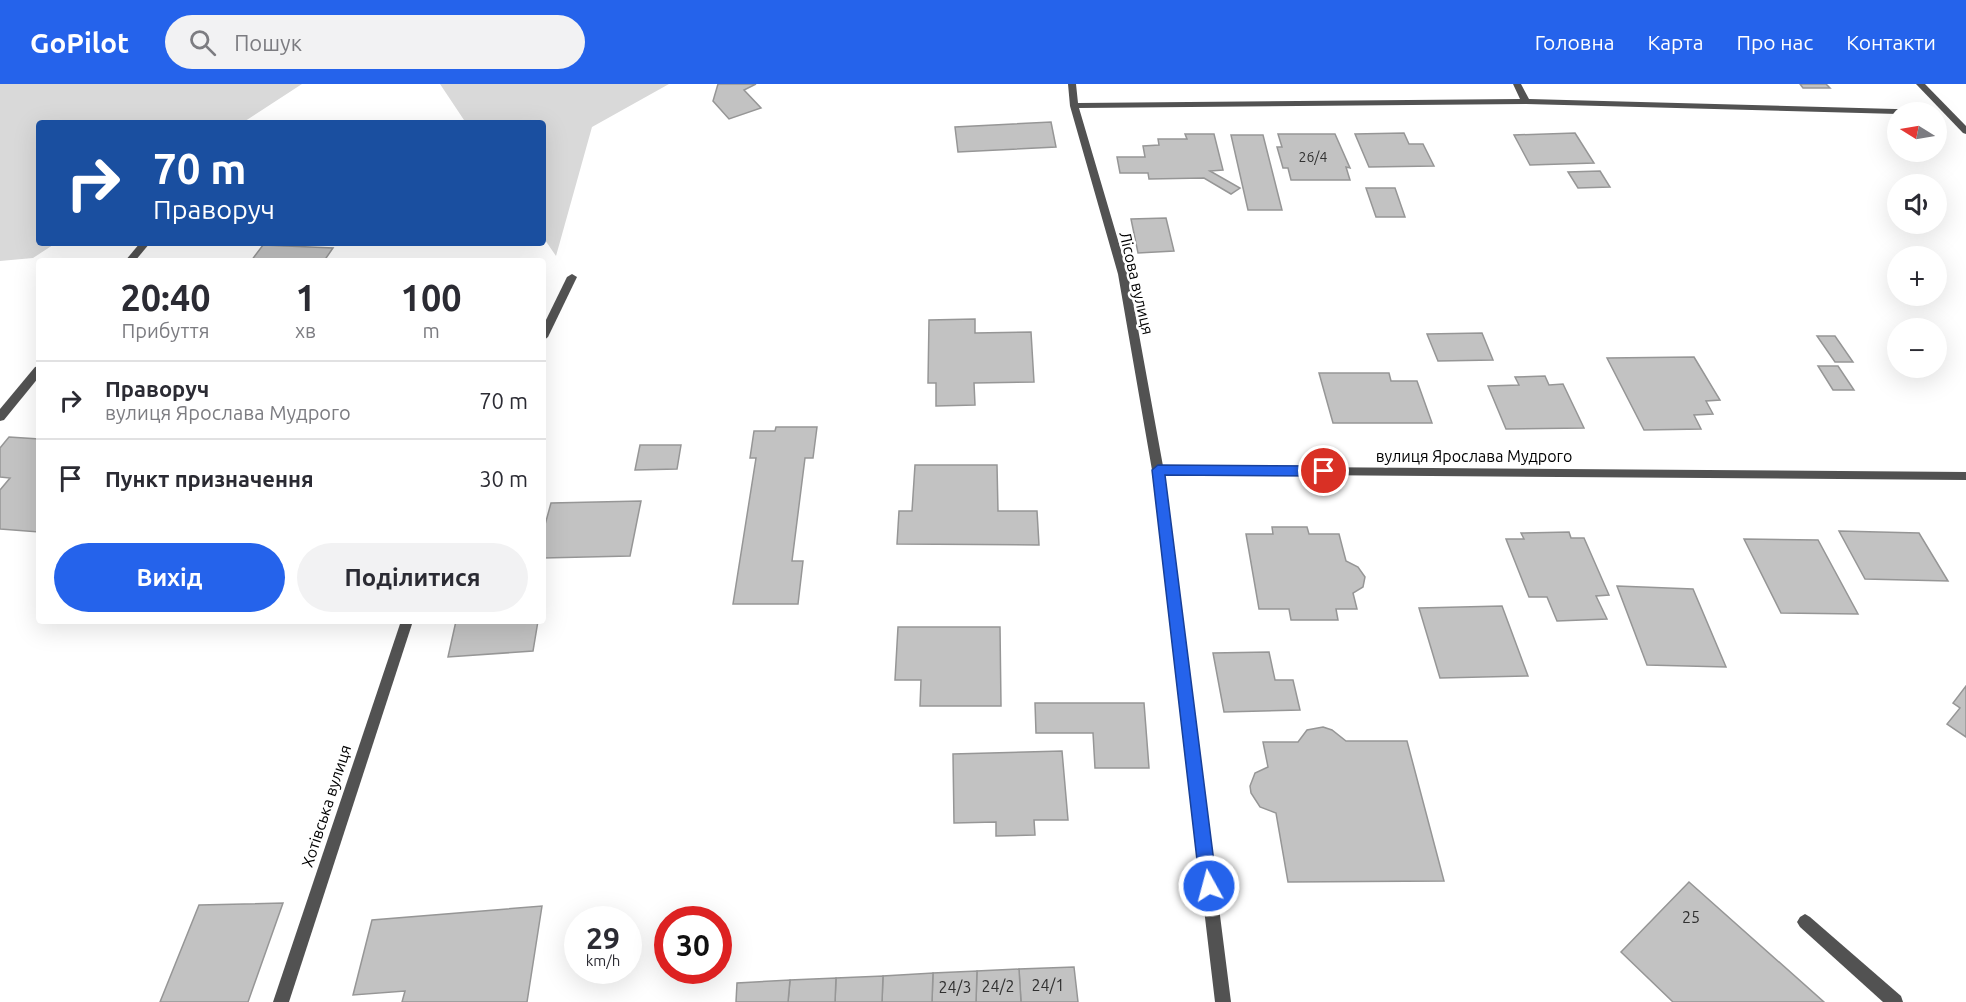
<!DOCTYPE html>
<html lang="uk">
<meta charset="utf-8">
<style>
body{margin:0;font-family:Ubuntu,sans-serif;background:#f2f2f3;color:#2b2b33;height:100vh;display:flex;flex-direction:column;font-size:22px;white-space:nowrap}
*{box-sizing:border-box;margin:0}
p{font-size:20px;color:#7c7c81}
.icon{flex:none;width:33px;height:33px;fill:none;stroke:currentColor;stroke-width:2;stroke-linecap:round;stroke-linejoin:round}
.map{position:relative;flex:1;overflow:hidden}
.drawer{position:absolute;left:36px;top:174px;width:510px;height:366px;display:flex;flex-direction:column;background:#fff;border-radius:6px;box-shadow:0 6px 24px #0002}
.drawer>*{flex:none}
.hud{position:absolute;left:36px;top:36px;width:510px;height:126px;border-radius:6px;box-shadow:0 6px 24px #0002;background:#1a4fa0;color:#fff;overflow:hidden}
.needle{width:39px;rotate:281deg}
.tools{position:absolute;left:1887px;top:18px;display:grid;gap:12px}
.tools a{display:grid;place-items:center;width:60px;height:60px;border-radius:50%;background:#fff;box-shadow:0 6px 24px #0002;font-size:30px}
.speed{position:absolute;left:564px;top:822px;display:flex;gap:12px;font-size:30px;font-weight:700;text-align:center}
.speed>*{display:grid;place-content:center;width:78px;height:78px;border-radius:50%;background:#fff;box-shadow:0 6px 24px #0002;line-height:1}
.speed small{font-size:15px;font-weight:400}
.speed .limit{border:9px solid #d22;background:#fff;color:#111}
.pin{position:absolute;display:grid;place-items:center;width:51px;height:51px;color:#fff;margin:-26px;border:3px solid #fff;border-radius:50%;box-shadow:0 2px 6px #0007}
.me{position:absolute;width:66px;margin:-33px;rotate:353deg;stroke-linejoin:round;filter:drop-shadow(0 0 4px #0008)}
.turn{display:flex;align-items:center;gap:21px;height:126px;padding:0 18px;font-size:27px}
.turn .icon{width:78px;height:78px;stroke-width:2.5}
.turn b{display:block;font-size:42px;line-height:51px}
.eta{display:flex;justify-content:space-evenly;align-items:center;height:102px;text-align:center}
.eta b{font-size:36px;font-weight:600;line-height:42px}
.cta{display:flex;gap:12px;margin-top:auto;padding:12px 18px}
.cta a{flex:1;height:69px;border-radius:36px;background:#2563eb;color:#fff;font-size:24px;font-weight:600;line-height:69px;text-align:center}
.cta a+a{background:#f2f2f3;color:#2b2b33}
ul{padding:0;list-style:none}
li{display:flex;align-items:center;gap:18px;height:78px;padding:0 18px;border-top:2px solid #e1e1e2}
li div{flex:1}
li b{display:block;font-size:22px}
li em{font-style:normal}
header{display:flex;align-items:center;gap:36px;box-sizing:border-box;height:84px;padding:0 30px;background:#2563eb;color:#fff}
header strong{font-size:28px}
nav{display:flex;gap:33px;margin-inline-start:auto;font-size:21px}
.search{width:420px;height:54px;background:#f2f2f3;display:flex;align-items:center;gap:15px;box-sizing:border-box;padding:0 21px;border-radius:33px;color:#7c7c81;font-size:22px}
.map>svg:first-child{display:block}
.green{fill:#d9d9d9}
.building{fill:#c2c2c2;stroke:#969696;stroke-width:1.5}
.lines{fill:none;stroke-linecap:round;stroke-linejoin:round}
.street{fill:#525252;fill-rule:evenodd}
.route{fill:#2563eb;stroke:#184099;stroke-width:1.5}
.labels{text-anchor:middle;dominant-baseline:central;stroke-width:5;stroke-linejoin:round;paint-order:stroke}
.number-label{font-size:14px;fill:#303030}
.street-label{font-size:16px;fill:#000;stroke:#fff}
.near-number-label{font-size:16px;fill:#303030}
</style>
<header>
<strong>GoPilot</strong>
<div class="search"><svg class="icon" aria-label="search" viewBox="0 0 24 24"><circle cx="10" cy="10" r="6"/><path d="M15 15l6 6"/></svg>Пошук</div>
<nav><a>Головна</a><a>Карта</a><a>Про нас</a><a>Контакти</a></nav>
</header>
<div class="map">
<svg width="1966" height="918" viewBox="0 0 1966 918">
<rect width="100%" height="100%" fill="#fff"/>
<g class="green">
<path d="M0,0H302L242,39H39V159H56L33,174L0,177Z"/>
<path d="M440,0H669L592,43L556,172L543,153V39H466Z"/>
</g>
<g class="building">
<path d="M718,0H756L744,6L761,24L729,35L713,17Z"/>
<path d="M1800,0H1826L1830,4H1803Z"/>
<path d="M1051,38L1056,63L958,68L955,43Z"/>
<path d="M1404,49L1409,60H1423L1434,82L1369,83L1355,50Z"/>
<path d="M1575,49L1594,79L1530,81L1514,51Z"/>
<path d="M1185,50H1214L1223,86L1210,87L1240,104L1231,110L1204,94L1149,95L1148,89H1120L1117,73H1145L1143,62L1159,61L1158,55H1187Z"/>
<path d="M1278,50H1335L1350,84L1346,83L1350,96H1291L1288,84H1283L1277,63H1282Z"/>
<path d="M1231,51H1263L1282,126H1248Z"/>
<path d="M1600,87L1610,103L1578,104L1568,88Z"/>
<path d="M1366,104H1395L1405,133H1376Z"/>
<path d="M1166,134L1174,167L1138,169L1131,135Z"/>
<path d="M263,161L333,164L324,177H251Z"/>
<path d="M975,235V249L1031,248L1034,298L974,299L975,321L936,322V299H928L929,236Z"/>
<path d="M1482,249L1493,276L1438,277L1427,250Z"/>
<path d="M1817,252H1835L1853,278H1835Z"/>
<path d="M1694,273L1720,316L1706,317L1713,330L1694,331L1701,345L1644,346L1607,274Z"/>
<path d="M1818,282H1838L1854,306H1833Z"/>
<path d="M1319,289H1389L1391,297H1417L1432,339H1333Z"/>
<path d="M1545,292L1549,301L1563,300L1584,344L1506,345L1488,302L1519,301L1515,293Z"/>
<path d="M776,343H817L813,374H805L792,477H803L798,520H733L756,374H750L754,347H775Z"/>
<path d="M9,353L39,355V448L0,445V406L10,394L0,393V364Z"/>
<path d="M640,361H681L677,385L635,386Z"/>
<path d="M915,381H997L998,427H1037L1039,461L897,460L899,427H912Z"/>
<path d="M641,417L630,472L543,474V448L551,419Z"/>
<path d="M1272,443H1307L1309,450H1339L1346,477L1358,483L1365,493L1363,503L1353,509L1357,525H1336L1338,536H1291L1289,525H1259L1246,450H1273Z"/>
<path d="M1839,447L1919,449L1948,497L1865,495Z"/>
<path d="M1569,448L1571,454H1584L1609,511L1596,512L1607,535L1557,537L1547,513H1529L1506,455H1524L1521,449Z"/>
<path d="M1744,455L1818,456L1858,530L1781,529Z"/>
<path d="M1617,502L1693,505L1726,583L1647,581Z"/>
<path d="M1502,522L1528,592L1440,594L1419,524Z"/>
<path d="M456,537H538L533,567L448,573Z"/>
<path d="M898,543H1000L1001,622H920L921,596H895Z"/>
<path d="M1269,568L1275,596H1293L1300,626L1224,628L1213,569Z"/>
<path d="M1966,602V653L1947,640L1960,624L1953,619Z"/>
<path d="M1035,619H1144L1149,684H1095L1093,649H1036Z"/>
<path d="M1323,643L1332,646L1346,657H1407L1444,797L1288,798L1276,729L1260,723L1251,709L1250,702L1255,689L1268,683L1263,658H1298L1307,646Z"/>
<path d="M1062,667L1068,736H1034L1035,751L996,752V738L954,739L953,670Z"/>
<path d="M1689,798L1824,918H1673L1621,868Z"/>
<path d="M283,819L248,918H160L199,821Z"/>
<path d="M542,822L527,918H402L405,907L353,911L372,836Z"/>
<path d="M1074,883L1078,918H1021L1019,885Z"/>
<path d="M1019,885L1021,918H976L977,887Z"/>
<path d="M977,887L976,918H932L933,889Z"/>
<path d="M933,889L932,918H882L883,892Z"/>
<path d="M883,892L882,918H835L836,894Z"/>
<path d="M836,894L835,918H788L790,896Z"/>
<path d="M790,896L788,918H736L737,899Z"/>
</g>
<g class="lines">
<g class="street">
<path d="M1068,0H1076L1078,19L1520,15L1513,0H1521L1529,15L1931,26L1932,28L1898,30L1526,20L1079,24L1128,190L1163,382L1966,388V396L1164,390L1231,918H1215L1152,386L1118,190L1070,22Z"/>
<path d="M1916,0H1925L1966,42V50L1963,49Z"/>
<path d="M140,159H150L135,177H125Z"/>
<path d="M572,190L577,193L548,253L543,257V242L567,193Z"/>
<path d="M39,282V293L4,336L0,337V325L35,283Z"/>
<path d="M401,537H413L289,918H273Z"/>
<path d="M1805,830L1810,833L1901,912L1903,918H1883L1800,843L1797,838L1800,833Z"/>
</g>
</g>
<path class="route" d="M1158,381L1324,382L1331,387L1324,392L1165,391L1217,802L1215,808L1209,811L1203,808L1200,802L1152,386Z"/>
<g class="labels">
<g class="number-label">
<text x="1313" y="73">26/4</text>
</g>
<g class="street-label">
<text transform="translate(1137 199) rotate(77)">Лісова вулиця</text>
<text x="1474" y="372">вулиця Ярослава Мудрого</text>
<text transform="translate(326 722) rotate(-72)">Хотівська вулиця</text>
</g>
<g class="near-number-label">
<text x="1691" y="833">25</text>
<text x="1048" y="901">24/1</text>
<text x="998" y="902">24/2</text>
<text x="955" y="903">24/3</text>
</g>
</g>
</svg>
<div class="tools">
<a><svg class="needle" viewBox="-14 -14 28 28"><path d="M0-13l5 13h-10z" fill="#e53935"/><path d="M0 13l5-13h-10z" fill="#7c7c81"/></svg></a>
<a><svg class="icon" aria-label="sound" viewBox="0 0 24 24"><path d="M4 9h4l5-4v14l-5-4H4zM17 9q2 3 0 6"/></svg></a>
<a>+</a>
<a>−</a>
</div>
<div class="speed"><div>29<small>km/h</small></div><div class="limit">30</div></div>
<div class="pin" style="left:1324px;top:387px;background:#d93025"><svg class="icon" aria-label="arrive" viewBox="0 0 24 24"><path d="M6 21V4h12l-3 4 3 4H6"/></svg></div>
<svg class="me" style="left:1209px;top:802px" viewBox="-20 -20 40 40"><circle r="17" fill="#2563eb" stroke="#fff" stroke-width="3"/><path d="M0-11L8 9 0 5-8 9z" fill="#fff"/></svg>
<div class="hud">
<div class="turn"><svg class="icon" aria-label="right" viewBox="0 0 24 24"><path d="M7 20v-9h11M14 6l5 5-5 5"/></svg><div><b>70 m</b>Праворуч</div></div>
</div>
<section class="drawer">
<div class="eta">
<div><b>20:40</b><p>Прибуття</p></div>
<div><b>1</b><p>хв</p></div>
<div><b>100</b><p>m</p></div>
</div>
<ul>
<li><svg class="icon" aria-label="right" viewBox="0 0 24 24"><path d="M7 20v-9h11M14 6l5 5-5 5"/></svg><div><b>Праворуч</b><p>вулиця Ярослава Мудрого</p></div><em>70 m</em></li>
<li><svg class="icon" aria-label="arrive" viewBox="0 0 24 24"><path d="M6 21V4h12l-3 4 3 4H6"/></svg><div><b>Пункт призначення</b></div><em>30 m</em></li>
</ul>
<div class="cta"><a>Вихід</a><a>Поділитися</a></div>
</section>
</div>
